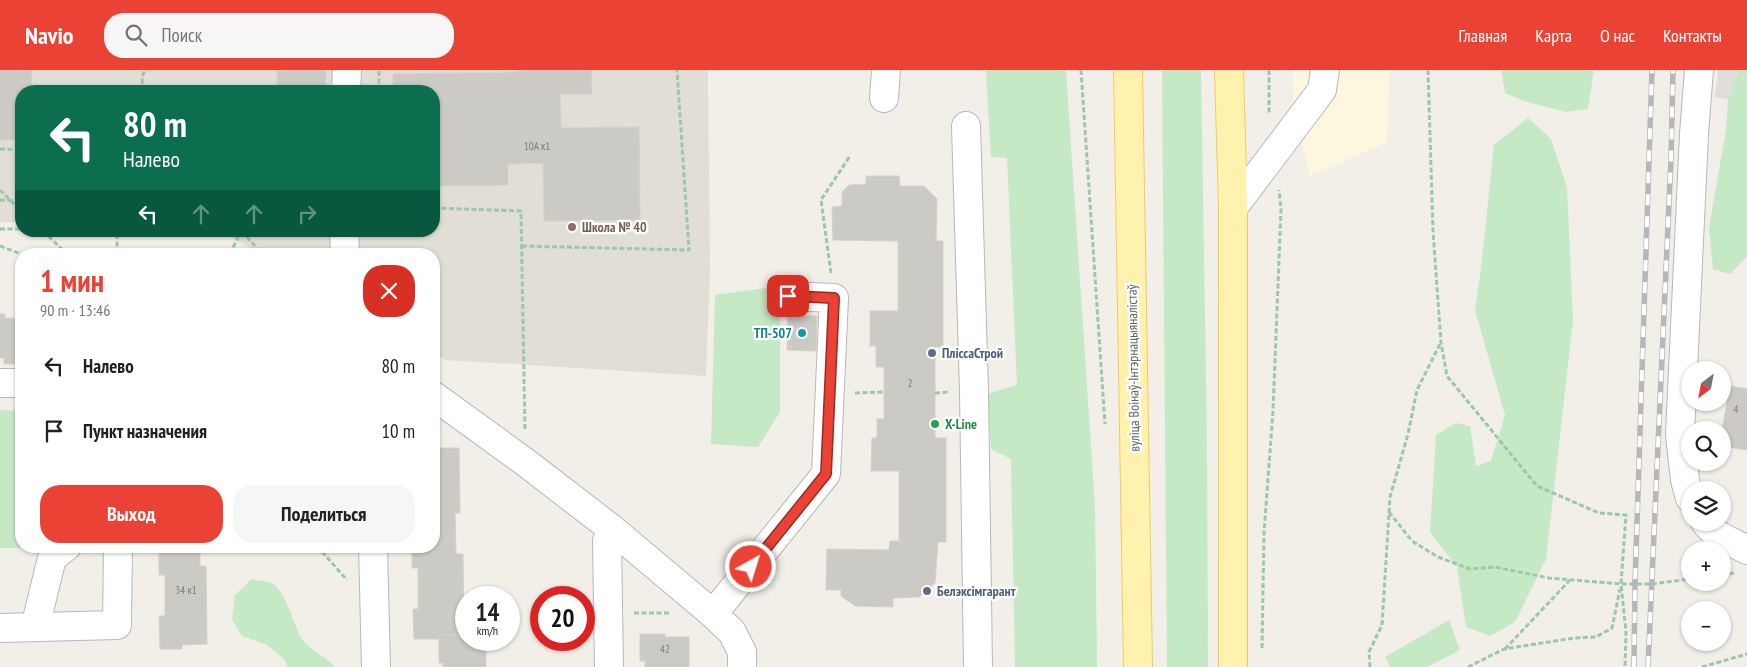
<!DOCTYPE html>
<html lang="ru">
<meta charset="utf-8">
<style>
body{margin:0;font-family:"PT Sans Narrow",sans-serif;background:#f6f6f6;color:#202124;height:100vh;display:flex;flex-direction:column;font-size:19px;white-space:nowrap}
*{box-sizing:border-box;margin:0}
p{font-size:16px;color:#757577}
.icon{flex:none;width:28px;height:28px;fill:none;stroke:currentColor;stroke-width:2;stroke-linecap:round;stroke-linejoin:round}
.map{position:relative;flex:1;overflow:hidden}
.panel{position:absolute;left:15px;top:178px;width:425px;height:305px;display:flex;flex-direction:column;background:#fff;border-radius:20px;box-shadow:0 1px 4px #0004}
.panel>*{flex:none}
.banner{position:absolute;left:15px;top:15px;width:425px;height:152px;border-radius:20px;box-shadow:0 1px 4px #0004;background:#0b6e4f;color:#fff;overflow:hidden}
.needle{width:32px;rotate:212deg}
.buttons{position:absolute;left:1681px;top:291px;display:grid;gap:10px}
.buttons a{display:grid;place-items:center;width:50px;height:50px;border-radius:50%;background:#fff;box-shadow:0 1px 4px #0004;font-size:25px}
.speed{position:absolute;left:455px;top:516px;display:flex;gap:10px;font-size:25px;font-weight:700;text-align:center}
.speed>*{display:grid;place-content:center;width:65px;height:65px;border-radius:50%;background:#fff;box-shadow:0 1px 4px #0004;line-height:1}
.speed small{font-size:12px;font-weight:400}
.speed .limit{border:8px solid #d22;background:#fff;color:#111}
.pin{position:absolute;display:grid;place-items:center;width:42px;height:42px;color:#fff;margin:-21px;border-radius:10px;box-shadow:0 2px 8px #0006}
.me{position:absolute;width:55px;margin:-28px;rotate:39deg;stroke-linejoin:round;filter:drop-shadow(0 0 4px #0008)}
.turn{display:flex;align-items:center;gap:18px;height:105px;padding:0 25px;font-size:22px}
.turn .icon{width:65px;height:65px;stroke-width:2.5}
.turn b{display:block;font-size:35px;line-height:42px}
.lanes{display:flex;align-items:center;height:48px;padding:0 25px;background:#0003;justify-content:center;gap:25px;direction:ltr}
.lanes .off{opacity:.35}
.round{display:grid;place-items:center;flex:none;width:52px;height:52px;border-radius:20px;background:#f6f6f6}
.headline{display:flex;align-items:center;justify-content:space-between;height:85px;padding:0 25px}
h1{font-size:30px;font-weight:700;line-height:38px;color:#ea4335}
.primary-button{display:flex;gap:10px;margin-top:auto;padding:10px 25px}
.primary-button a{flex:1;height:58px;border-radius:20px;background:#ea4335;color:#fff;font-size:20px;font-weight:700;line-height:58px;text-align:center}
.primary-button a+a{background:#f6f6f6;color:#202124}
ul{padding:0;list-style:none}
li{display:flex;align-items:center;gap:15px;height:65px;padding:0 25px}
li div{flex:1}
li b{display:block;font-size:19px}
li em{font-style:normal}
header{display:flex;align-items:center;gap:30px;box-sizing:border-box;height:70px;padding:0 25px;background:#ea4335;color:#fff}
header strong{font-size:24px}
nav{display:flex;gap:28px;margin-inline-start:auto;font-size:18px}
.search{width:350px;height:45px;background:#f6f6f6;display:flex;align-items:center;gap:12px;box-sizing:border-box;padding:0 18px;border-radius:20px;color:#757577;font-size:19px}
.map>svg:first-child{display:block}
.commercial{fill:#fef7e0}
.industrial{fill:#e0deda}
.education{fill:#e1ded6}
.green{fill:#c5e8c5}
.building{fill:#cccac5;stroke:#d6d1c6}
.lines{fill:none;stroke-linecap:round;stroke-linejoin:round}
.minor-casing{stroke:#b5b8bc;stroke-width:30}
.major-casing{stroke:#f2c960;stroke-width:30}
.path{stroke:#9cc7a9;stroke-width:3;stroke-dasharray:5 2.5;stroke-linecap:butt}
.minor{stroke:#fff;stroke-width:28}
.major{stroke:#fff2af;stroke-width:28}
.rail-casing{stroke:#b6b7b8;stroke-width:5.5}
.rail{stroke:#fff;stroke-width:4;stroke-dasharray:11;stroke-linecap:butt}
.route-casing{stroke:#982c22;stroke-width:12}
.route{stroke:#ea4335;stroke-width:9}
.education-dot{fill:#8d6e63;stroke:#fff;stroke-width:2}
.culture-dot{fill:#0f9aa8;stroke:#fff;stroke-width:2}
.service-dot{fill:#5c6f8a;stroke:#fff;stroke-width:2}
.leisure-dot{fill:#2e9e5b;stroke:#fff;stroke-width:2}
.labels{text-anchor:middle;dominant-baseline:central;stroke-width:4.5;stroke-linejoin:round;paint-order:stroke}
.number-label{font-size:11px;fill:#7a7d7f}
.education-label{font-size:14px;font-weight:bold;fill:#785e54;stroke:#fff;text-anchor:start}
.culture-label{font-size:14px;font-weight:bold;fill:#0d838f;stroke:#fff;text-anchor:end}
.service-label{font-size:14px;font-weight:bold;fill:#4e5e75;stroke:#fff;text-anchor:start}
.street-label{font-size:14px;fill:#5f6368;stroke:#fff}
.leisure-label{font-size:14px;font-weight:bold;fill:#27864d;stroke:#fff;text-anchor:start}
</style>
<header>
<strong>Navio</strong>
<div class="search"><svg class="icon" aria-label="search" viewBox="0 0 24 24"><circle cx="10" cy="10" r="6"/><path d="M15 15l6 6"/></svg>Поиск</div>
<nav><a>Главная</a><a>Карта</a><a>О нас</a><a>Контакты</a></nav>
</header>
<div class="map">
<svg width="1747" height="597" viewBox="0 0 1747 597">
<rect width="100%" height="100%" fill="#f1efe8"/>
<path class="commercial" d="M1293,0H1389L1387,72L1310,106L1294,42Z"/>
<path class="industrial" d="M1718,0H1747L1742,32L1715,27Z"/>
<path class="education" d="M0,0H708L710,200L706,306L445,290L434,283V184H260L221,161H434V21H21V152H0Z"/>
<g class="green">
<path d="M986,0H1066L1095,437L1097,597H1015L1011,389L991,379L987,324L1017,315L1007,88L991,87Z"/>
<path d="M1162,0H1201L1207,372L1208,597H1167Z"/>
<path d="M1501,0H1594L1588,39L1566,42L1524,31L1505,23Z"/>
<path d="M1740,0H1747V186L1730,204L1713,199L1709,158L1726,60L1728,30Z"/>
<path d="M1528,48L1551,69L1567,117L1573,251L1546,489L1515,552L1490,566L1466,557L1457,497L1430,462L1436,365L1456,353L1470,356L1476,396L1491,391L1505,345L1475,240L1481,199L1494,75Z"/>
<path d="M780,216V342L758,377L711,374L715,225Z"/>
<path d="M0,340L21,341L22,476L20,478H0Z"/>
<path d="M252,509C258,511 265,511 271,513C286,519 293,555 302,569C309,579 326,587 335,597H288L284,589L267,575L242,566L232,550L235,525Z"/>
<path d="M1449,550L1460,580L1427,597H1390L1385,587Z"/>
</g>
<g class="building">
<path d="M0,0H31L32,21H21V70H0Z"/>
<rect x="277" y="0" width="49" height="21"/>
<path d="M519,0H591L592,24H560L561,58L639,57L640,150L544,151L543,93L508,94V115L434,116V21H393V4L519,2Z"/>
<path d="M866,106H899L900,116H924L937,129L936,171H943V277H935V368H946V472H938L935,513L919,527L893,528V537L855,536L841,526V520H826L827,479L889,480L890,471H899V401H871L872,368H877V349H884V297H876V276H870V241H898V171L833,170L832,137L842,136V122L849,115L866,114Z"/>
<path d="M0,244H5V248H21V294H4V288H0Z"/>
<path d="M788,245L817,246L816,281L787,280Z"/>
<path d="M1730,316L1747,319V380L1722,376V360Z"/>
<path d="M434,376H437V378H459L460,443H455L456,484H463L464,565H439V569H414L413,539H418V498H412V476H434Z"/>
<path d="M159,476H200V496H206L207,574L182,575V579H160L159,546H165V505H159Z"/>
<path d="M640,564H665V567H689V597H645V591H640Z"/>
<path d="M439,565H464V570H486V597H443V593H439Z"/>
</g>
<g class="lines">
<defs>
<g id="minor">
<path d="M346,21L347,0"/>
<path d="M884,28L886,0"/>
<path d="M966,56L974,321L978,597"/>
<path d="M1233,138L1322,20L1325,0"/>
<path d="M344,161L345,184"/>
<path d="M0,313H21"/>
<path d="M434,326L525,392L612,459L713,544L732,562L742,582V597"/>
<path d="M1690,428L1685,410L1680,365L1694,64L1699,0"/>
<path d="M1705,452L1716,464L1747,480"/>
<path d="M373,476L376,597"/>
<path d="M713,544L826,404L834,228L788,226"/>
<path d="M35,557L52,488L67,476"/>
<path d="M0,558L117,555L118,476"/>
<path d="M609,597L607,471L612,459"/>
</g>
<g id="major">
<path d="M1128,0L1138,597"/>
<path d="M1229,0L1233,138V597"/>
</g>
</defs>
<use href="#minor" class="minor-casing"/>
<use href="#major" class="major-casing"/>
<g class="path">
<path d="M1081,0L1105,354"/>
<path d="M1269,0V44"/>
<path d="M1428,0L1433,161L1441,273L1447,306L1537,416L1599,443L1626,445L1621,514L1626,562L1625,597"/>
<path d="M143,21L142,7L145,0"/>
<path d="M379,21V0"/>
<path d="M0,79L21,80"/>
<path d="M0,120L21,141"/>
<path d="M0,130L21,131"/>
<path d="M434,138L521,141L525,360"/>
<path d="M0,159H21"/>
<path d="M43,161L67,184"/>
<path d="M242,161L262,184"/>
<path d="M0,176L21,184"/>
<path d="M522,176L689,180L677,0"/>
<path d="M117,184V161"/>
<path d="M230,184L241,161"/>
<path d="M831,203L821,130L850,86"/>
<path d="M855,323L884,322"/>
<path d="M935,323L949,322"/>
<path d="M1389,442L1412,471L1438,487L1470,499L1495,497L1549,508L1621,514H1651L1690,509"/>
<path d="M317,476L347,510"/>
<path d="M1722,505L1734,503"/>
<path d="M634,543H670"/>
<path d="M1262,578L1264,463L1273,341L1281,139L1279,120"/>
<path d="M1505,579L1570,510"/>
<path d="M1370,597L1369,582L1382,555L1390,427L1408,364L1417,320L1440,274"/>
<path d="M1468,597L1504,579L1574,568L1596,567L1612,558L1620,519"/>
<path d="M1702,597L1747,584"/>
</g>
<use href="#minor" class="minor"/>
<use href="#major" class="major"/>
<defs>
<g id="rail">
<path d="M1634,597L1635,513L1652,0"/>
<path d="M1648,597L1671,89L1673,0"/>
</g>
</defs>
<use href="#rail" class="rail-casing"/>
<use href="#rail" class="rail"/>
</g>
<g class="lines">
<defs>
<path id="route" d="M751,497L826,404L834,228L788,226"/>
</defs>
<use href="#route" class="route-casing"/>
<use href="#route" class="route"/>
</g>
<circle class="education-dot" cx="572" cy="157" r="5"/>
<circle class="culture-dot" cx="802" cy="263" r="5"/>
<g class="service-dot">
<circle cx="932" cy="283" r="5"/>
<circle cx="927" cy="521" r="5"/>
</g>
<circle class="leisure-dot" cx="935" cy="354" r="5"/>
<g class="labels">
<g class="number-label">
<text x="537" y="76">10А к1</text>
<text x="910" y="313">2</text>
<text x="1736" y="339">4</text>
<text x="186" y="520">34 к1</text>
<text x="665" y="579">42</text>
</g>
<g class="education-label">
<text x="582" y="157">Школа № 40</text>
</g>
<g class="culture-label">
<text x="792" y="263">ТП-507</text>
</g>
<g class="service-label">
<text x="942" y="283">ПліссаСтрой</text>
<text x="937" y="521">Белэксімгарант</text>
</g>
<g class="street-label">
<text transform="translate(1133 298) rotate(-91)">вуліца Воінаў-Інтэрнацыяналістаў</text>
</g>
<g class="leisure-label">
<text x="945" y="354">X-Line</text>
</g>
</g>
</svg>
<div class="buttons">
<a><svg class="needle" viewBox="-14 -14 28 28"><path d="M0-13l5 13h-10z" fill="#e53935"/><path d="M0 13l5-13h-10z" fill="#757577"/></svg></a>
<a><svg class="icon" aria-label="search" viewBox="0 0 24 24"><circle cx="10" cy="10" r="6"/><path d="M15 15l6 6"/></svg></a>
<a><svg class="icon" aria-label="layers" viewBox="0 0 24 24"><path d="M12 4l9 5-9 5-9-5zM3 14l9 5 9-5"/></svg></a>
<a>+</a>
<a>−</a>
</div>
<div class="speed"><div>14<small>km/h</small></div><div class="limit">20</div></div>
<div class="pin" style="left:788px;top:226px;background:#d93025"><svg class="icon" aria-label="arrive" viewBox="0 0 24 24"><path d="M6 21V4h12l-3 4 3 4H6"/></svg></div>
<svg class="me" style="left:751px;top:497px" viewBox="-20 -20 40 40"><circle r="17" fill="#ea4335" stroke="#fff" stroke-width="3"/><path d="M0-11L8 9 0 5-8 9z" fill="#fff"/></svg>
<div class="banner">
<div class="turn"><svg class="icon" aria-label="left" viewBox="0 0 24 24"><path d="M17 20v-9H6M10 6l-5 5 5 5"/></svg><div><b>80 m</b>Налево</div></div>
<div class="lanes"><svg class="icon" aria-label="left" viewBox="0 0 24 24"><path d="M17 20v-9H6M10 6l-5 5 5 5"/></svg><svg class="icon off" aria-label="ahead" viewBox="0 0 24 24"><path d="M12 20V5M6 11l6-6 6 6"/></svg><svg class="icon off" aria-label="ahead" viewBox="0 0 24 24"><path d="M12 20V5M6 11l6-6 6 6"/></svg><svg class="icon off" aria-label="right" viewBox="0 0 24 24"><path d="M7 20v-9h11M14 6l5 5-5 5"/></svg></div>
</div>
<section class="panel">
<div class="headline"><div><h1>1 мин</h1><p>90 m · 13:46</p></div><a class="round" style="background:#d93025;color:#fff"><svg class="icon" aria-label="close" viewBox="0 0 24 24"><path d="M6 6l12 12M18 6L6 18"/></svg></a></div>
<ul>
<li><svg class="icon" aria-label="left" viewBox="0 0 24 24"><path d="M17 20v-9H6M10 6l-5 5 5 5"/></svg><div><b>Налево</b></div><em>80 m</em></li>
<li><svg class="icon" aria-label="arrive" viewBox="0 0 24 24"><path d="M6 21V4h12l-3 4 3 4H6"/></svg><div><b>Пункт назначения</b></div><em>10 m</em></li>
</ul>
<div class="primary-button"><a>Выход</a><a>Поделиться</a></div>
</section>
</div>
